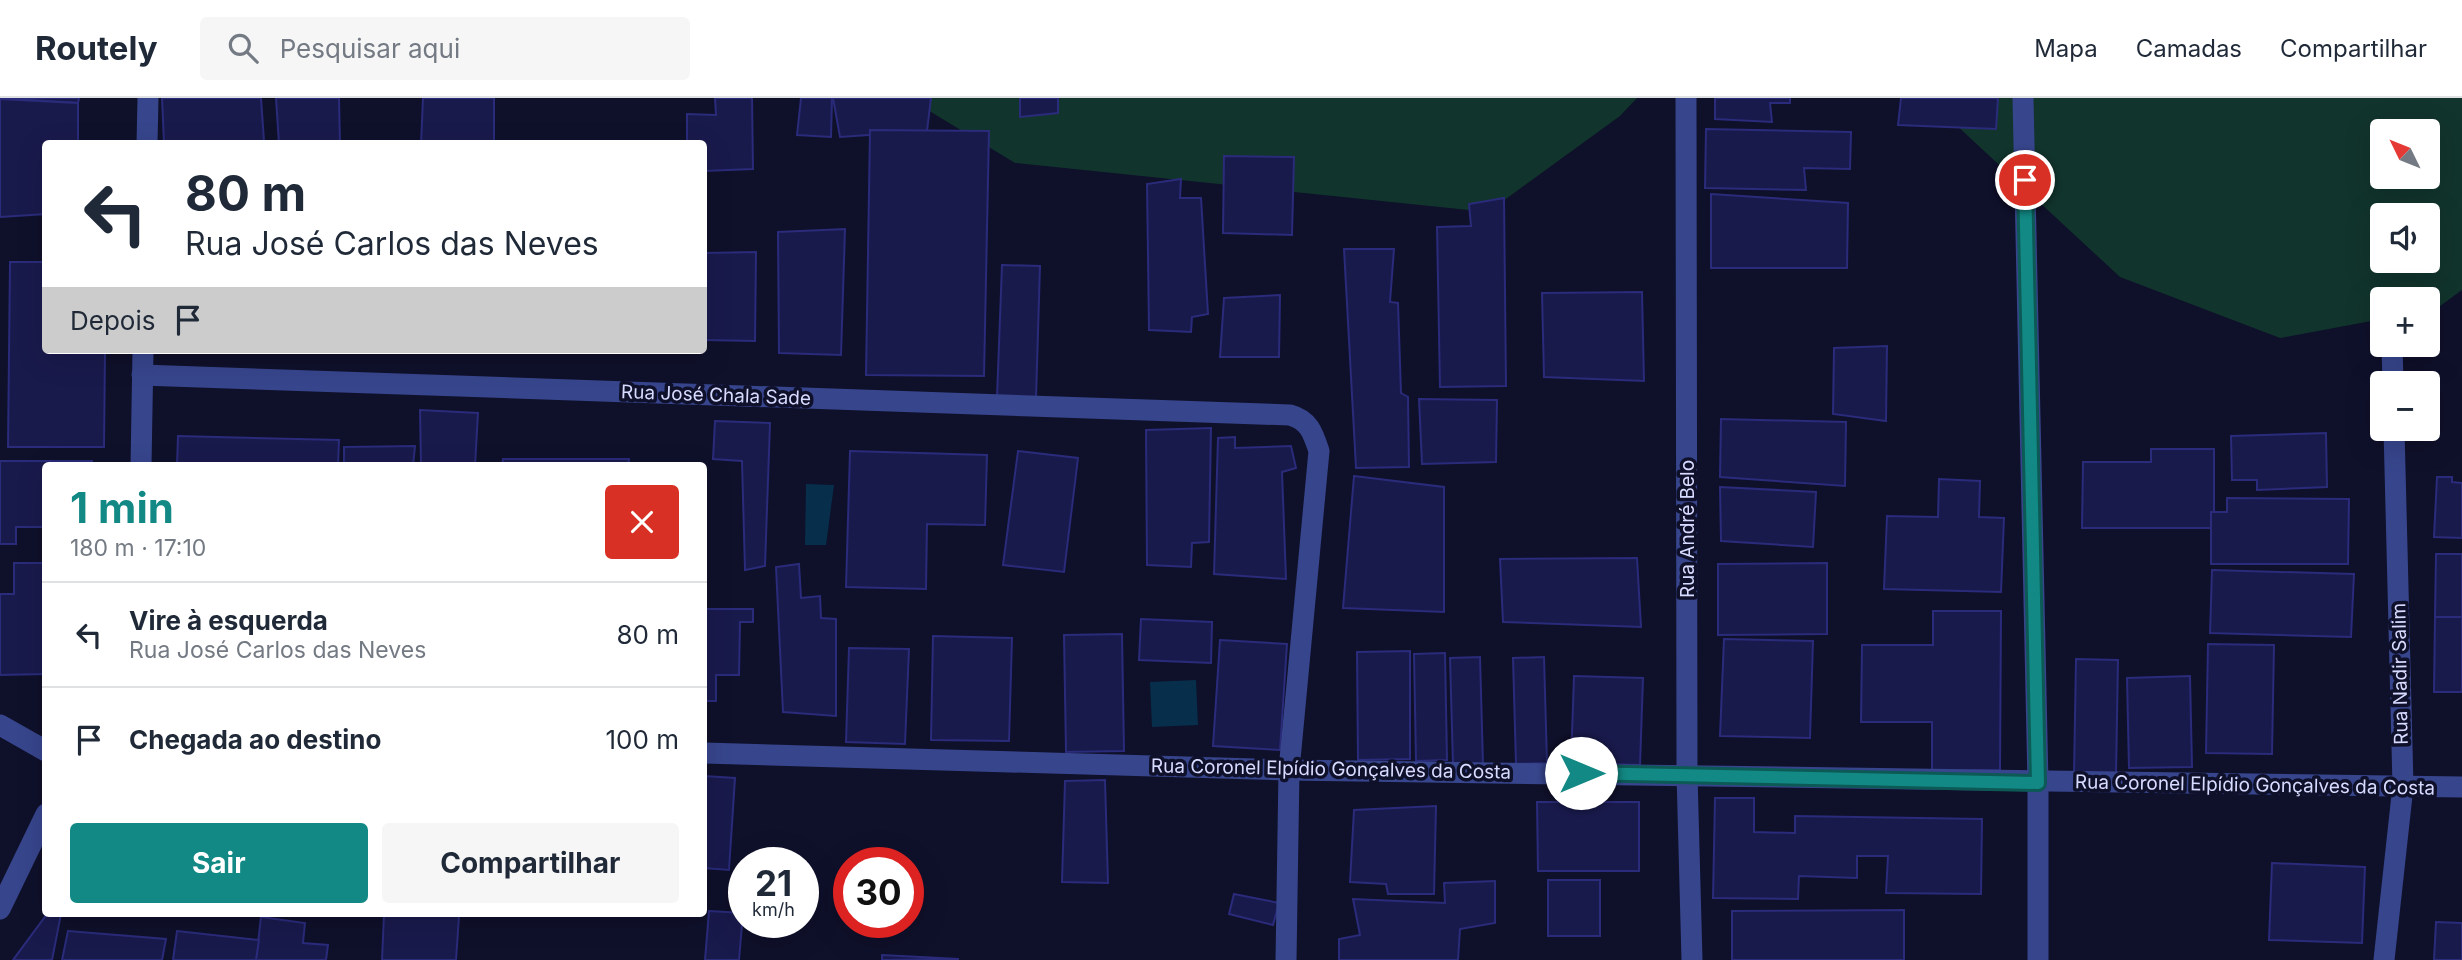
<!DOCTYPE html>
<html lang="pt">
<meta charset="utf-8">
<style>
body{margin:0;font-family:Inter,sans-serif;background:#f6f6f7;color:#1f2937;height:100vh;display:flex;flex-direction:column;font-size:26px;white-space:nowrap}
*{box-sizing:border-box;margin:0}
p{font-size:23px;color:#747a83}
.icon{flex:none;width:38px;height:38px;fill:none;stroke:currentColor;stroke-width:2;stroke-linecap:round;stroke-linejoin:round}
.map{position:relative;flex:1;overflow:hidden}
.panel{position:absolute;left:42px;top:364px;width:665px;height:455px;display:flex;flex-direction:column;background:#fff;border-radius:7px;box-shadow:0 7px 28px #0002}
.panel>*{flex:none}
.top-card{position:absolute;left:42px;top:42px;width:665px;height:214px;border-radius:7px;box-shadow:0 7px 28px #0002;background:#fff;color:#1f2937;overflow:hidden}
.needle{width:46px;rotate:313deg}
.tools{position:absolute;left:2370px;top:21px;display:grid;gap:14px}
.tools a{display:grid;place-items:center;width:70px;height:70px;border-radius:7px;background:#fff;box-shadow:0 7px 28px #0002;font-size:35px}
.speed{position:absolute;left:728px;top:749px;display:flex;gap:14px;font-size:35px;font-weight:700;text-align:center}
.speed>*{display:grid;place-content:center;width:91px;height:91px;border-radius:50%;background:#fff;box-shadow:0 7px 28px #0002;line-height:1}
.speed small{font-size:18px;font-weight:400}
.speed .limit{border:10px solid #d22;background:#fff;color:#111}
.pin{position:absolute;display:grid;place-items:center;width:60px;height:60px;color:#fff;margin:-30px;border:4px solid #fff;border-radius:50%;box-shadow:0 2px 7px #0007}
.me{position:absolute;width:77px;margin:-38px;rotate:90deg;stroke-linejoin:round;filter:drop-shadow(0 0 5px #0008)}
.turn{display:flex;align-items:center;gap:24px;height:147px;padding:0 28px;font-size:32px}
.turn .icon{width:91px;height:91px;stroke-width:2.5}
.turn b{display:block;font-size:49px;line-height:60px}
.then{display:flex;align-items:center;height:66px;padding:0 28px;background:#0003;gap:14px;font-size:26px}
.round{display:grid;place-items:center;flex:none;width:74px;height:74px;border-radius:7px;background:#f6f6f7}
.summary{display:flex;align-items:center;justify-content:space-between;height:119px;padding:0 28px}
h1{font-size:42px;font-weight:700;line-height:52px;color:#128984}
.action{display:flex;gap:14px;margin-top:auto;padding:14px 28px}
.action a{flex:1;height:80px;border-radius:7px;background:#128984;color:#fff;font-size:28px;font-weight:700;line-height:80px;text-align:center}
.action a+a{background:#f6f6f7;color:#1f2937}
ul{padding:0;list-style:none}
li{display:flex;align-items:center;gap:21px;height:105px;padding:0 28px;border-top:2px solid #e0e1e3}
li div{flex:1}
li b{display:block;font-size:26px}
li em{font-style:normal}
header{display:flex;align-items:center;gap:42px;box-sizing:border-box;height:98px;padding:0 35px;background:#fff;border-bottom:2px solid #e0e1e3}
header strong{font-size:33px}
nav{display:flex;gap:38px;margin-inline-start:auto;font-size:24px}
.search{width:490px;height:63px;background:#f6f6f7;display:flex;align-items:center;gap:18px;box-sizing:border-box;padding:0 24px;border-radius:7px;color:#747a83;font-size:26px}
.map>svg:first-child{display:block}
.green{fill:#11342c;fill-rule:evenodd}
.water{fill:#072e4b}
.building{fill:#191a4c;stroke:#2a2b7a;stroke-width:2}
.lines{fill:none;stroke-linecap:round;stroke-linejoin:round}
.minor{stroke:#37458c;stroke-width:21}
.route-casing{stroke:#0c5956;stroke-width:18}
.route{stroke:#128984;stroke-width:12}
.labels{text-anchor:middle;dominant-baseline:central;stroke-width:7;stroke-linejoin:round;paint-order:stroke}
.street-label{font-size:19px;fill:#d7dbff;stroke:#0f102a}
</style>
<header>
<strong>Routely</strong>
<div class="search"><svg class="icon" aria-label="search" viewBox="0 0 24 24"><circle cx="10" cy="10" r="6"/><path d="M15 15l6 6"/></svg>Pesquisar aqui</div>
<nav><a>Mapa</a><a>Camadas</a><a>Compartilhar</a></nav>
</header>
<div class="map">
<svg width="2462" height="862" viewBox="0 0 2462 862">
<rect width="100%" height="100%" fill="#0f102a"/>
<g class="green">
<path d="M908,0H1637L1620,18L1488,114L1015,65Z"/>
<path d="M1927,0H2462V192L2436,211L2427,213V201H2382V221L2280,240L2120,179ZM2382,33H2427V79H2382ZM2382,117H2427V163H2382Z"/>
</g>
<g class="water">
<path d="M806,386L834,387L826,447H805Z"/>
<path d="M1196,582L1198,627L1152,629L1150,584Z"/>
</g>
<g class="building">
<path d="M0,0H79L78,5Z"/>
<path d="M162,0H261L264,43L164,45Z"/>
<path d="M276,0H339L340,46H279Z"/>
<path d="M423,0H494V46H421Z"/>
<path d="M715,0H752L753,71L704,73V46H687V16L716,17Z"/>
<path d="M801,0H832L831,39L797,37Z"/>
<path d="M833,0H931L927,33L840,39Z"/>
<path d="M1020,0H1058V15L1020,19Z"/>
<path d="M1715,0H1790V5H1770L1772,24L1715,21Z"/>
<path d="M1901,0H1998L1996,31L1898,27Z"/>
<path d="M0,1L78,5V46H46V116L0,119Z"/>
<path d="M1706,31L1851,34L1850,71L1804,70L1806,92L1705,90Z"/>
<path d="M870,32L989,33L984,278L866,277Z"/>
<path d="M1224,58L1294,59L1292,137L1223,135Z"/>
<path d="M1181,81L1180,100H1201L1208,216L1192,219L1191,234L1149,232L1147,86Z"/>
<path d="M1711,96L1848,105L1847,170H1711Z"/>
<path d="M1504,100L1506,288L1440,289L1437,129L1471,128L1469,106Z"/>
<path d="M845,131L841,257L779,255L778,134Z"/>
<path d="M1344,151H1394L1390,204L1398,205L1401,295L1408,299L1409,369L1356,370Z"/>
<path d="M756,154L755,243L704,242V155Z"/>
<path d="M10,164H46V252H105L104,349H8Z"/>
<path d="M1002,167L1040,168L1036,300L997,299Z"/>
<path d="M1642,194L1644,283L1544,279L1542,195Z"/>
<path d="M1280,197L1279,259H1220L1224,200Z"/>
<path d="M1887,248L1886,323L1833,316L1834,250Z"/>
<path d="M1419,301L1497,302L1496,364L1422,366Z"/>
<path d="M420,312L478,315L475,368H421Z"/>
<path d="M1721,321L1846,324L1845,388L1720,379Z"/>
<path d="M715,323L770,325L765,468L745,472L742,363L713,361Z"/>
<path d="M1211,330L1209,444L1192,445L1191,469L1147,467L1146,332Z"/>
<path d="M2326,335L2327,389L2257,392V382H2232L2231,338Z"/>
<path d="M178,338L339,342L338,368H177Z"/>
<path d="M1235,339V350L1291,348L1296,370L1282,374L1286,481L1214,476L1218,340Z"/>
<path d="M415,348L413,368H344V349Z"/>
<path d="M2151,351H2214V430H2082L2083,364H2151Z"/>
<path d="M850,353L987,357L985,427L927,426L926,491L846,489Z"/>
<path d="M1018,353L1078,360L1064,474L1003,467Z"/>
<path d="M503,361H629L628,368H502Z"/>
<path d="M0,363H92V368H46V429H16V446H0Z"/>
<path d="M1354,378L1444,389V514L1343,510Z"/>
<path d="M2437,379H2452V384L2462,385V440L2434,439Z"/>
<path d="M1939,381L1980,383L1979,419L2004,420L2001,494L1884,491L1887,418L1938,419Z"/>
<path d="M1720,389L1816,394L1813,449L1721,443Z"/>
<path d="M2227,400L2349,401L2348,466H2211V414H2227Z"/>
<path d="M2436,456H2462V519H2435Z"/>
<path d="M1637,460L1641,529L1503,524L1500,461Z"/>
<path d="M14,465H46V576L0,577V496H14Z"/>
<path d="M1827,465V536L1718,537V466Z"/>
<path d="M799,466L801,500L820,498L821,520L836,521V618L783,614L776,469Z"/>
<path d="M2212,472L2354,476L2351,539L2210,535Z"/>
<path d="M704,511H753V524H740L739,577H716V603H704Z"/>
<path d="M1933,513H2001L2000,672L1932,673V624H1861L1862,547H1933Z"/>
<path d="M2435,519H2462V594H2434Z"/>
<path d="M1141,521L1212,524L1211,565L1139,562Z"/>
<path d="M1122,536L1124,653L1066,654L1064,537Z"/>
<path d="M933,538L1012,540L1009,643L931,642Z"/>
<path d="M1724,541L1813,543L1810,640L1720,638Z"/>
<path d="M1220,542L1287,546L1280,652L1213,648Z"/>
<path d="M2208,546L2274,547L2272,656L2206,655Z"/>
<path d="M849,550L909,551L905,646L846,644Z"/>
<path d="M1410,553V661L1358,662L1357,554Z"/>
<path d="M1445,555L1447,662L1416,663L1414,556Z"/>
<path d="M1480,559L1483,666L1453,667L1450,560Z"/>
<path d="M1544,559L1547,665L1516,666L1513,560Z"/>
<path d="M2076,561L2118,562L2116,677L2074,676Z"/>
<path d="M1574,578L1643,580L1640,667L1571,665Z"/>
<path d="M2190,578L2192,669L2129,670L2127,580Z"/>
<path d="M704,678L735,680L729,772L704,770Z"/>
<path d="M1105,682L1108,785L1062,784L1065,683Z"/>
<path d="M1715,700H1754V734L1795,735V718L1982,721L1981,796L1886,795L1888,758H1857V780L1799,778L1798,801L1713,800Z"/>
<path d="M1537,704H1639V773H1538Z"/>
<path d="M1436,708L1434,796H1388L1386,786L1350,784L1354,712Z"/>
<path d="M2272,765L2365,769L2362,845L2269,842Z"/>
<rect x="1548" y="782" width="52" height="56"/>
<path d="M1495,783V825L1460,831L1458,862H1339V841L1360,837L1353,801L1445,805L1444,785Z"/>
<path d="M1234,796L1279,805L1273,827L1229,816Z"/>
<path d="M1904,812V862H1732V813Z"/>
<path d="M709,813L743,815L739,862H705Z"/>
<path d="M47,816H61L52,862H13Z"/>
<path d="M384,816L459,818L456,862H382Z"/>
<path d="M261,819L305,825L303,845L328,847L326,862H256Z"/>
<path d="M2436,824L2462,825V862H2434Z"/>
<path d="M68,833L166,841L162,862H62Z"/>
<path d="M177,833L259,842L256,862H173Z"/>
<path d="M882,857L959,861L882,862Z"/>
</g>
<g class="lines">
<g class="minor">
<path d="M1686,0L1687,676L1692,862"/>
<path d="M2023,0L2038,685V862"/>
<path d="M147,46L148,0"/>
<path d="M2392,247L2393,285"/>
<path d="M142,277L1290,317C1309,322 1313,335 1319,353L1289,672L1286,862"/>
<path d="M141,368L143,252"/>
<path d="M0,627L46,653"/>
<path d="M704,655L1289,672L2462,689"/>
<path d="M0,811L46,716"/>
<path d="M2384,862L2403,688L2394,331"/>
</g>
</g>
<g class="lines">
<defs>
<path id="route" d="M1581,675L2038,685L2025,82"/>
</defs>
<use href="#route" class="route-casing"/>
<use href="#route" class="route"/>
</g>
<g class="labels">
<g class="street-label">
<text transform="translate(716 297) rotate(2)">Rua José Chala Sade</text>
<text transform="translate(1687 431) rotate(-90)">Rua André Belo</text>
<text transform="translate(2400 576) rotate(-91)">Rua Nadir Salim</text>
<text transform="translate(1331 671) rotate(1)">Rua Coronel Elpídio Gonçalves da Costa</text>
<text transform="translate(2255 687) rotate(1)">Rua Coronel Elpídio Gonçalves da Costa</text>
</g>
</g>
</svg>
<div class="tools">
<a><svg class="needle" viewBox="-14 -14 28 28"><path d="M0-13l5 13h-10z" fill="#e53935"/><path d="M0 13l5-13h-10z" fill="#747a83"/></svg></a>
<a><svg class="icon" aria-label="sound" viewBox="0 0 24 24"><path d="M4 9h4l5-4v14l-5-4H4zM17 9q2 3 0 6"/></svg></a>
<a>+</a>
<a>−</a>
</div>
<div class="speed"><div>21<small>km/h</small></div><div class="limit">30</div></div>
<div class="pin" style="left:2025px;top:82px;background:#d93025"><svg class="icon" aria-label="arrive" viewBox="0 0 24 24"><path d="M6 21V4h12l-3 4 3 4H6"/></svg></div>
<svg class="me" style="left:1581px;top:675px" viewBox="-20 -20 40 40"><circle r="19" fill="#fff"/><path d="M0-13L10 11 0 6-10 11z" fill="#128984"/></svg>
<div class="top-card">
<div class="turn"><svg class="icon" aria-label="left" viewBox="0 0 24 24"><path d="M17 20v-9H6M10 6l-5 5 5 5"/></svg><div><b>80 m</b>Rua José Carlos das Neves</div></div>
<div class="then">Depois<svg class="icon" aria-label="arrive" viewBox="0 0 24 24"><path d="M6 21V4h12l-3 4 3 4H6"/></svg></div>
</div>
<section class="panel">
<div class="summary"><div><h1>1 min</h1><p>180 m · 17:10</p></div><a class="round" style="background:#d93025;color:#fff"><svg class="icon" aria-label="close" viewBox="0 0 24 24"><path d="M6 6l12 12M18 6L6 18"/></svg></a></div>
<ul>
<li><svg class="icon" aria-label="left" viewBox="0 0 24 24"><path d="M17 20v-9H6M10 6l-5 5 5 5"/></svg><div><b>Vire à esquerda</b><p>Rua José Carlos das Neves</p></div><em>80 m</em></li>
<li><svg class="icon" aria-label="arrive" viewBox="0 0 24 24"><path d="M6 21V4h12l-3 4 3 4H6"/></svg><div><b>Chegada ao destino</b></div><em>100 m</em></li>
</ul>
<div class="action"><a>Sair</a><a>Compartilhar</a></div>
</section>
</div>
